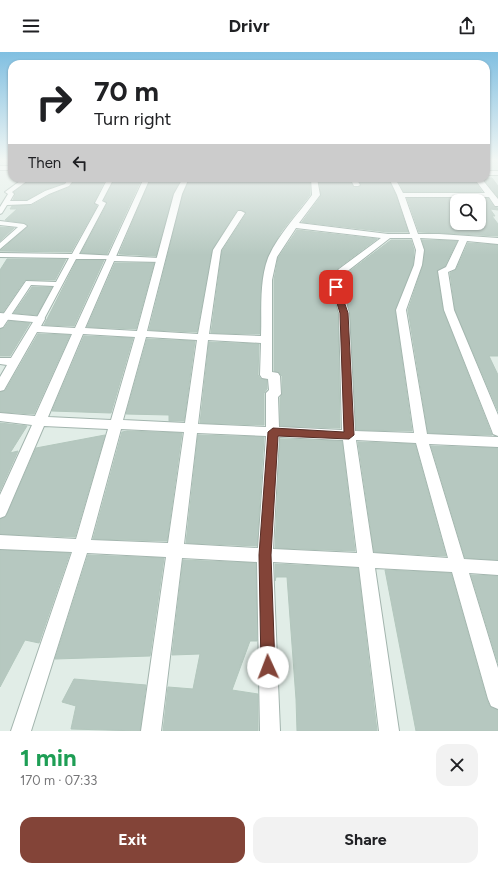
<!DOCTYPE html>
<meta charset="utf-8">
<style>
body{margin:0;font-family:Figtree,sans-serif;background:#f2f2f2;color:#202124;height:100vh;display:flex;flex-direction:column;font-size:15px;white-space:nowrap}
*{box-sizing:border-box;margin:0}
p{font-size:13px;color:#757577}
.icon{flex:none;width:22px;height:22px;fill:none;stroke:currentColor;stroke-width:2;stroke-linecap:round;stroke-linejoin:round}
.map{position:relative;height:679px;overflow:hidden}
.side{display:flex;flex-direction:column;background:#fff;flex:1}
.side>*{flex:none}
.hud{position:absolute;left:8px;top:8px;width:482px;height:122px;border-radius:12px;box-shadow:0 1px 3px #0004;background:#fff;color:#202124;overflow:hidden}
.buttons{position:absolute;left:450px;top:142px;display:grid;gap:8px}
.buttons a{display:grid;place-items:center;width:36px;height:36px;border-radius:8px;background:#fff;box-shadow:0 1px 3px #0004;font-size:20px}
.pin{position:absolute;display:grid;place-items:center;width:34px;height:34px;color:#fff;margin:-17px;border-radius:8px;box-shadow:0 2px 6px #0006}
.me{position:absolute;width:44px;margin:-22px;rotate:358deg;stroke-linejoin:round;filter:drop-shadow(0 0 3px #0008)}
.turn{display:flex;align-items:center;gap:14px;height:84px;padding:0 20px;font-size:18px}
.turn .icon{width:52px;height:52px;stroke-width:2.5}
.turn b{display:block;font-size:28px;line-height:34px}
.then{display:flex;align-items:center;height:38px;padding:0 20px;background:#0003;gap:8px;font-size:15px}
.round{display:grid;place-items:center;flex:none;width:42px;height:42px;border-radius:12px;background:#f2f2f2}
.headline{display:flex;align-items:center;justify-content:space-between;height:68px;padding:0 20px}
h1{font-size:24px;font-weight:700;line-height:30px;color:#1e9e55}
.cta{display:flex;gap:8px;margin-top:auto;padding:8px 20px}
.cta a{flex:1;height:46px;border-radius:12px;background:#834438;color:#fff;font-size:16px;font-weight:700;line-height:46px;text-align:center}
.cta a+a{background:#f2f2f2;color:#202124}
header{display:flex;justify-content:space-between;align-items:center;height:52px;padding:0 20px;background:#fff;font-size:18px;font-weight:700}
.map>svg:first-child{display:block}
.building{fill:#b6c8c0;stroke:#b3c7bd;fill-rule:evenodd}
.lines{fill:none;stroke-linecap:round;stroke-linejoin:round}
.service-casing{stroke:#a3b5ae;stroke-width:2}
.minor-casing{stroke:#a3b5ae;stroke-width:2}
.service{fill:#fff;fill-rule:evenodd}
.minor{fill:#fff;fill-rule:evenodd}
.route{fill:#834438;stroke:#552c24}
</style>
<header><svg class="icon" aria-label="menu" viewBox="0 0 24 24"><path d="M4 6h16M4 12h16M4 18h16"/></svg>Drivr<svg class="icon" aria-label="share" viewBox="0 0 24 24"><path d="M12 15V3M7 8l5-5 5 5M5 13v7h14v-7"/></svg></header>
<div class="map">
<svg width="498" height="679" viewBox="0 0 498 679">
<rect width="100%" height="100%" fill="#e1ede7"/>
<g class="building">
<path d="M32,126H67L64,131L44,138L27,148H13L15,143L14,140Z"/>
<path d="M76,126H106L94,150L97,154L71,200L0,199L28,174L24,171L5,168L17,157H10L12,154L32,153L50,143L70,135Z"/>
<path d="M115,126H142L107,202L81,201L107,152L104,148Z"/>
<path d="M151,126H181L173,142L156,204L119,202Z"/>
<path d="M190,126H310V143L281,180L267,206L261,234L260,282L211,281L222,199L246,162V160L241,158H237L212,198L197,280L149,278L183,142Z"/>
<path d="M319,126H349L354,136L361,133L358,126H388L396,144L408,180H388L302,170L321,144Z"/>
<path d="M397,126H473L482,140H404Z"/>
<path d="M483,126H492L498,134V145Z"/>
<path d="M407,146H488L494,155L498,156V158L490,157L495,164H492L498,172V184L419,180ZM457,149H479V171H457Z"/>
<path d="M0,175L14,176L0,189Z"/>
<path d="M297,178L377,187L338,216L329,228L338,261L340,376L280,374V346L282,342V324L278,320L274,319V228L278,206Z"/>
<path d="M391,188H411L414,198L413,213L395,258L412,379L356,378L350,261L342,228L346,222Z"/>
<path d="M422,188L457,189L445,214L437,218L443,258L492,383L428,381L408,258L423,213L425,198Z"/>
<path d="M468,191L498,193V304H489L498,323V359L455,258L450,221L456,218Z"/>
<path d="M7,207H66L55,228H25L3,260H0V218Z"/>
<path d="M77,208H104L74,274L44,273Z"/>
<path d="M115,211H154L136,277L87,275Z"/>
<path d="M32,235H52L37,263L14,261Z"/>
<path d="M9,269L30,271L10,304H0V277L4,276Z"/>
<path d="M38,282L70,283L34,362L0,360V340L5,339Z"/>
<path d="M84,284L133,286L111,361L52,359Z"/>
<path d="M147,287L195,289L184,369H169V363L126,362Z"/>
<path d="M209,290L259,292L258,323L261,327L267,328V337L264,341V373L200,371Z"/>
<path d="M0,371L27,374L10,401L18,399L0,439Z"/>
<path d="M127,379L182,381L167,489L93,487L122,380Z"/>
<path d="M105,383L75,485L0,482V467L6,465L36,396Z"/>
<path d="M198,383L264,385L257,494L186,491Z"/>
<path d="M280,387L342,389L355,499L275,496Z"/>
<path d="M358,390L415,392L446,504L374,500Z"/>
<path d="M431,394L498,396V508L465,506Z"/>
<path d="M0,498L70,501L39,591L25,588L0,635Z"/>
<path d="M88,503L164,506L150,604L55,607Z"/>
<path d="M183,508L256,511L257,589H250L232,638L258,642V679H163L168,635L193,637L200,602L172,603Z"/>
<path d="M275,512L358,516L377,679H297L296,647L287,525H276L275,529Z"/>
<path d="M385,518L451,521L487,648L490,655L498,658V679H416Z"/>
<path d="M471,523L498,524V611Z"/>
<path d="M74,627L146,633L140,679L71,677L76,654L62,650Z"/>
</g>
<g class="lines">
<defs>
<g id="service">
<path d="M24,126H31L12,140L14,142L10,149H27L45,139L65,132L69,126H75L69,134L49,142L31,152L7,153L2,161L0,162V155L8,142L5,140Z"/>
<path d="M108,126H114L102,149L106,151L79,202L160,206L164,208L163,210L110,209L106,207H76L43,269L40,270L36,267L54,234L31,233L3,275L0,276V267L26,229L56,230L69,206L0,205V201L72,202L99,153L95,151Z"/>
<path d="M0,169L24,172L27,174L0,197V191L18,175L0,173Z"/>
</g>
<g id="minor">
<rect x="0" y="114" width="12" height="4"/>
<rect x="486" y="119" width="12" height="4"/>
<path d="M144,126H150L85,276L137,279L174,142L183,126H189L182,142L147,279L198,282L213,198L238,159H241L245,161L221,198L209,282L261,284C262,259 259,230 268,206C277,184 299,161 312,143L311,126H317L320,143L299,171L388,182H410L397,143L389,126H395L403,141H485L474,126H481L498,147V154H495L489,145H405L418,182H439L498,186V192L467,189L455,217L448,220L454,258L498,363V384L493,382L492,379L444,258L438,219L446,215L459,188L420,186L424,198L422,213L406,258L427,382L498,385V395L429,392L464,507L498,509V523L469,521L498,616V657L491,654L488,647L452,520L375,516L399,679H379L359,515L273,510L280,679H260L257,510L182,506L161,679H141L166,505L87,501L31,679H11L72,500L0,497V483L76,487L108,377L44,374L7,460L5,464L0,466V443L32,373L0,369V361L35,364L72,282L37,280L4,338L0,339V325L7,313L0,312V306H11L33,270L0,267V261L44,265L45,267L41,274L75,276ZM296,176L381,186L339,217L330,228L339,261L342,378L279,375L278,345L281,342L280,324L278,321L272,320V228L277,205ZM390,186H412L416,198L414,213L396,258L414,381L355,379L349,261L340,228L345,221ZM83,282L135,285L111,368L48,365ZM146,285L197,288L185,371L123,368ZM208,288L261,291L260,323L262,326L268,327L269,338L266,341V375L198,372ZM121,377L184,380L168,491L91,488ZM197,381L266,384L258,496L184,492ZM279,385L343,388L357,501L273,497ZM356,388L416,391L448,506L373,501Z"/>
<path d="M350,126H356L360,133L358,134H354Z"/>
</g>
</defs>
<use href="#service" class="service-casing"/>
<use href="#minor" class="minor-casing"/>
<use href="#service" class="service"/>
<use href="#minor" class="minor"/>
</g>
<linearGradient id="sky" x2="0" y2="1"><stop stop-color="#80bfe1"/><stop offset="0.53" stop-color="#f2f7f4"/><stop offset="1" stop-color="#f2f7f4" stop-opacity="0"/></linearGradient>
<rect width="498" height="203" fill="url(#sky)"/>
<path class="route" d="M336,233L339,235L348,261L354,383L349,387L278,384L271,503L275,615L273,620L268,622L263,620L261,615L259,503L268,380L273,376L344,380L340,261L332,235Z"/>
</svg>
<div class="buttons">
<a><svg class="icon" aria-label="search" viewBox="0 0 24 24"><circle cx="10" cy="10" r="6"/><path d="M15 15l6 6"/></svg></a>
</div>
<div class="pin" style="left:336px;top:235px;background:#d93025"><svg class="icon" aria-label="arrive" viewBox="0 0 24 24"><path d="M6 21V4h12l-3 4 3 4H6"/></svg></div>
<svg class="me" style="left:268px;top:615px" viewBox="-20 -20 40 40"><circle r="19" fill="#fff"/><path d="M0-13L10 11 0 6-10 11z" fill="#834438"/></svg>
<div class="hud">
<div class="turn"><svg class="icon" aria-label="right" viewBox="0 0 24 24"><path d="M7 20v-9h11M14 6l5 5-5 5"/></svg><div><b>70 m</b>Turn right</div></div>
<div class="then">Then<svg class="icon" aria-label="left" viewBox="0 0 24 24"><path d="M17 20v-9H6M10 6l-5 5 5 5"/></svg></div>
</div>
</div>
<section class="side">
<div class="headline"><div><h1>1 min</h1><p>170 m · 07:33</p></div><a class="round"><svg class="icon" aria-label="close" viewBox="0 0 24 24"><path d="M6 6l12 12M18 6L6 18"/></svg></a></div>
<div class="cta"><a>Exit</a><a>Share</a></div>
</section>
